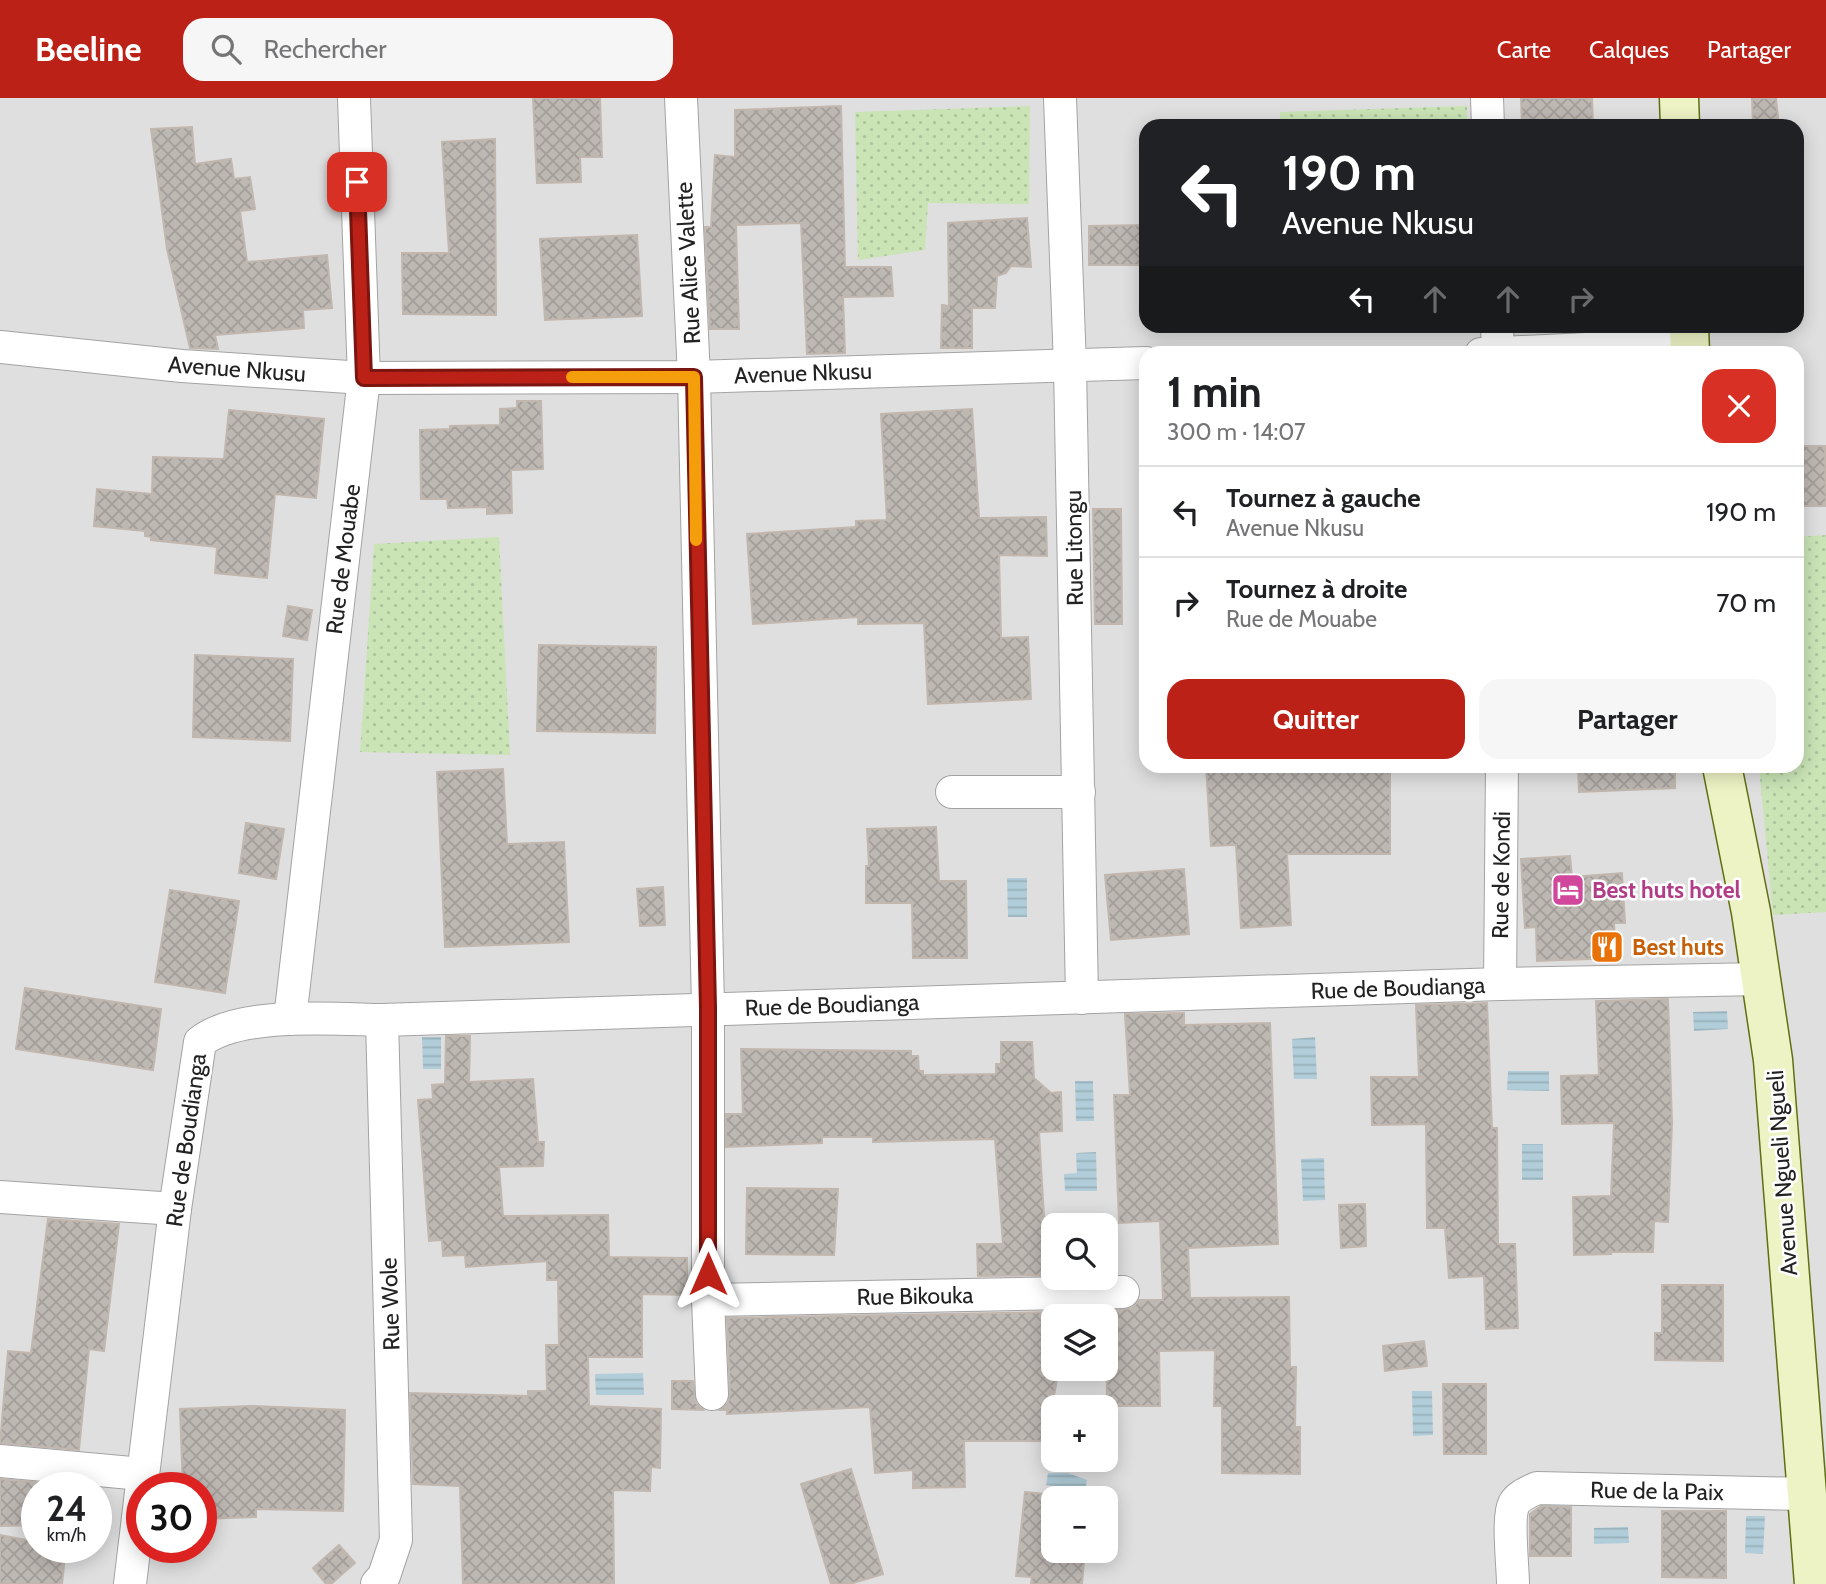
<!DOCTYPE html>
<html lang="fr">
<meta charset="utf-8">
<style>
body{margin:0;font-family:Cabin,sans-serif;background:#f6f6f6;color:#202124;height:100vh;display:flex;flex-direction:column;font-size:26px;white-space:nowrap}
*{box-sizing:border-box;margin:0}
p{font-size:23px;color:#757577}
.icon{flex:none;width:38px;height:38px;fill:none;stroke:currentColor;stroke-width:2;stroke-linecap:round;stroke-linejoin:round}
.map{position:relative;flex:1;overflow:hidden}
.drawer{position:absolute;left:1139px;top:248px;width:665px;height:427px;display:flex;flex-direction:column;background:#fff;border-radius:21px;box-shadow:0 4px 18px #0003}
.drawer>*{flex:none}
.banner{position:absolute;left:1139px;top:21px;width:665px;height:214px;border-radius:21px;box-shadow:0 4px 18px #0003;background:#202124;color:#fff;overflow:hidden}
.buttons{position:absolute;left:1041px;top:1115px;display:grid;gap:14px}
.buttons a{display:grid;place-items:center;width:77px;height:77px;border-radius:14px;background:#fff;box-shadow:0 4px 18px #0003;font-size:35px}
.speed{position:absolute;left:21px;top:1374px;display:flex;gap:14px;font-size:35px;font-weight:700;text-align:center}
.speed>*{display:grid;place-content:center;width:91px;height:91px;border-radius:50%;background:#fff;box-shadow:0 4px 18px #0003;line-height:1}
.speed small{font-size:18px;font-weight:400}
.speed .limit{border:10px solid #d22;background:#fff;color:#111}
.pin{position:absolute;display:grid;place-items:center;width:60px;height:60px;color:#fff;margin:-30px;border-radius:14px;box-shadow:0 4px 10px #0006}
.me{position:absolute;width:77px;margin:-38px;rotate:0deg;stroke-linejoin:round;filter:drop-shadow(0 0 5px #0008)}
.turn{display:flex;align-items:center;gap:24px;height:147px;padding:0 28px;font-size:32px}
.turn .icon{width:91px;height:91px;stroke-width:2.5}
.turn b{display:block;font-size:49px;line-height:60px}
.lanes{display:flex;align-items:center;height:66px;padding:0 28px;background:#0003;justify-content:center;gap:35px;direction:ltr}
.lanes .off{opacity:.35}
.round{display:grid;place-items:center;flex:none;width:74px;height:74px;border-radius:21px;background:#f6f6f6}
.head{display:flex;align-items:center;justify-content:space-between;height:119px;padding:0 28px}
h1{font-size:42px;font-weight:800;line-height:52px}
.action{display:flex;gap:14px;margin-top:auto;padding:14px 28px}
.action a{flex:1;height:80px;border-radius:21px;background:#bc2118;color:#fff;font-size:28px;font-weight:800;line-height:80px;text-align:center}
.action a+a{background:#f6f6f6;color:#202124}
ul{padding:0;list-style:none}
li{display:flex;align-items:center;gap:21px;height:91px;padding:0 28px;border-top:2px solid #e0e0e0}
li div{flex:1}
li b{display:block;font-size:26px}
li em{font-style:normal}
header{display:flex;align-items:center;gap:42px;box-sizing:border-box;height:98px;padding:0 35px;background:#bc2118;color:#fff}
header strong{font-size:33px}
nav{display:flex;gap:38px;margin-inline-start:auto;font-size:24px}
.search{width:490px;height:63px;background:#f6f6f6;display:flex;align-items:center;gap:18px;box-sizing:border-box;padding:0 24px;border-radius:21px;color:#757577;font-size:26px}
.map>svg:first-child{display:block}
.residential{fill:#e0dfdf;fill-rule:evenodd}
.grass{fill:url(#grass-dots)}
.water{fill:url(#water-rules)}
.building{fill:url(#building-cross-hatch);stroke:#c1b7ae;stroke-width:2}
.lines{fill:none;stroke-linecap:round;stroke-linejoin:round}
.street-casing{stroke:#a3a3a3;stroke-width:34}
.secondary-casing{stroke:#606f12;stroke-width:41}
.street{stroke:#fff;stroke-width:32}
.secondary{stroke:#eef3c5;stroke-width:38}
.route-casing{stroke:#7a1510;stroke-width:18}
.route{stroke:#bc2118;stroke-width:12}
.slow{stroke:#f59e0b;stroke-width:12}
.labels{text-anchor:middle;dominant-baseline:central;stroke-width:5;stroke-linejoin:round;paint-order:stroke}
.street-label{font-size:23px;fill:#222;stroke:#fff}
.hotel-label{font-size:23px;font-weight:bold;fill:#b23c85;stroke:#fff;text-anchor:start}
.food-label{font-size:23px;font-weight:bold;fill:#c56008;stroke:#fff;text-anchor:start}
</style>
<header>
<strong>Beeline</strong>
<div class="search"><svg class="icon" aria-label="search" viewBox="0 0 24 24"><circle cx="10" cy="10" r="6"/><path d="M15 15l6 6"/></svg>Rechercher</div>
<nav><a>Carte</a><a>Calques</a><a>Partager</a></nav>
</header>
<div class="map">
<svg width="1826" height="1486" viewBox="0 0 1826 1486">
<defs>
<pattern id="grass-dots" width="8" height="8" patternUnits="userSpaceOnUse" patternTransform="scale(1.75)"><rect width="8" height="8" fill="#cae4b6"/><path d="M2 2h.1M6 6h.1" fill="none" stroke="#adc39c" stroke-width="1.8" stroke-linecap="round"/></pattern>
<pattern id="water-rules" width="6" height="5" patternUnits="userSpaceOnUse" patternTransform="scale(1.75)"><rect width="6" height="5" fill="#b0cdd9"/><path d="M0 2.5h6" fill="none" stroke="#97b0ba"/></pattern>
<pattern id="building-cross-hatch" width="8" height="8" patternUnits="userSpaceOnUse" patternTransform="scale(1.75)"><rect width="8" height="8" fill="#beb8b3"/><path d="M0 0l8 8M0 8l8-8" fill="none" stroke="#a39e9a"/></pattern>
</defs>
<rect width="100%" height="100%" fill="#f1efea"/>
<path class="residential" d="M0,0H1826V1486H0ZM1146,28H1797V228H1146ZM1146,256H1797V668H1146ZM1054,1127H1106V1180H1054ZM1054,1218H1106V1270H1054ZM1054,1309H1106V1362H1054ZM37,1390H96V1449H37ZM142,1390H201V1449H142ZM1054,1400H1106V1452H1054Z"/>
<g class="grass">
<path d="M1030,8L1029,106L928,105L925,152L858,162L855,14Z"/>
<path d="M1467,8V28H1280V14Z"/>
<path d="M1284,228H1473V230L1284,231Z"/>
<path d="M1826,437V814L1773,817L1759,669L1797,668V439Z"/>
<path d="M499,439L510,657L360,654L374,446Z"/>
</g>
<g class="water">
<path d="M1007,780H1027V819H1008Z"/>
<path d="M1727,913L1728,931L1694,933L1693,914Z"/>
<path d="M422,939H441V971H423Z"/>
<path d="M1315,939L1317,981H1294L1292,941Z"/>
<path d="M1508,973H1549V993L1507,992Z"/>
<path d="M1075,983H1093L1094,1023H1076Z"/>
<rect x="1522" y="1046" width="21" height="36"/>
<path d="M1096,1054L1097,1093H1065L1064,1076L1077,1075L1076,1055Z"/>
<path d="M1324,1060L1325,1102L1303,1103L1301,1061Z"/>
<path d="M643,1275L644,1297H596L595,1276Z"/>
<path d="M1412,1293H1432L1433,1337L1413,1338Z"/>
<path d="M1048,1375H1068L1087,1382L1085,1393L1046,1387Z"/>
<path d="M1746,1418H1765L1763,1456L1745,1455Z"/>
<path d="M1628,1429L1629,1445L1594,1446V1430Z"/>
</g>
<g class="building">
<path d="M533,0H600L602,59H580L581,84L537,85Z"/>
<path d="M1521,0H1592L1593,28H1522Z"/>
<path d="M1752,0H1776L1779,28H1753Z"/>
<path d="M841,8L845,169H891L893,198L843,199L845,255L807,256L801,125L736,127L739,231H710L705,129H711L715,57L735,59V12Z"/>
<path d="M192,29L195,66L231,61L234,81L250,79L255,111L240,113L247,164L327,157L332,210L303,212L304,230L215,237L218,251L190,250L167,151L151,31Z"/>
<path d="M495,41L496,217L403,216L402,155H449L442,44Z"/>
<path d="M1027,120L1031,169L1011,168L1006,175L997,178L995,210H967H972V250H941L942,207L949,208L948,125Z"/>
<path d="M1146,127V167H1089V128Z"/>
<path d="M637,137L642,218L545,222L540,141Z"/>
<path d="M517,303H541L543,371L511,372L512,415L487,416V409L448,410L447,401H421L420,332L450,331V328L500,327V311L517,310Z"/>
<path d="M972,311L979,420L1046,419L1047,458L999,457L1001,540L1028,539L1031,601L928,606L924,525L858,526V519L753,526L747,436L856,429V423L887,422L881,316Z"/>
<path d="M229,312L324,321L316,400L275,396L267,480L215,475L217,449L151,442V439L145,438V433L94,428L97,391L152,396L153,359L224,361Z"/>
<path d="M1797,348H1825L1826,408H1797Z"/>
<path d="M1093,411H1121L1122,526H1095Z"/>
<path d="M288,508L312,512L307,542L283,538Z"/>
<path d="M539,547L656,549L655,635L537,633Z"/>
<path d="M195,557L293,561L290,643L193,639Z"/>
<path d="M1206,668H1390V756H1287L1291,827L1241,830L1236,747L1211,748Z"/>
<path d="M1578,668H1675V690L1579,694Z"/>
<path d="M503,671L507,746L564,744L569,844L445,849L437,674Z"/>
<path d="M246,725L284,731L276,781L239,775Z"/>
<path d="M936,729L939,783H966L967,860H913L912,805H866V768H869L867,731Z"/>
<path d="M1570,758L1572,779L1622,775L1625,825H1614L1616,860L1537,863L1536,829L1525,830L1521,761Z"/>
<path d="M1184,771L1189,836L1111,842L1105,777Z"/>
<path d="M663,789L665,827L640,828L637,791Z"/>
<path d="M170,792L239,803L225,895L155,884Z"/>
<path d="M25,890L161,911L153,972L16,951Z"/>
<path d="M1668,901L1672,1025L1668,1124L1654,1123L1653,1154H1611V1156L1574,1157L1573,1099L1611,1098L1614,1025L1562,1026L1561,978L1599,977L1596,903Z"/>
<path d="M1487,905L1492,1030H1497L1498,1146H1515L1518,1230L1486,1231L1484,1178L1449,1180L1445,1130H1427L1426,1026L1372,1027L1371,979H1419L1416,907Z"/>
<path d="M1184,915V927L1270,925L1278,1146L1188,1150L1190,1200L1289,1199L1290,1269H1296L1295,1329H1300V1376L1222,1375V1308H1214L1215,1252L1159,1253L1160,1308H1107L1106,1213L1132,1210L1139,1202H1163L1160,1123L1119,1125L1114,997H1130L1125,916Z"/>
<path d="M446,938H470L469,984L533,981L538,1044H544L543,1068L499,1069L503,1118L608,1117L609,1159L687,1160V1197L642,1196V1259H588L589,1308L661,1311L660,1370L651,1369L650,1393L613,1392L614,1486H463L460,1388L413,1386L410,1295L528,1298V1293H547L546,1247H559L558,1182H547V1163L466,1169L465,1157L443,1158L442,1142L429,1143L418,1002L433,1001L432,987L445,986Z"/>
<path d="M1001,944H1032L1034,980L1051,995L1061,994L1062,1033L1039,1034L1044,1119L1050,1118L1053,1177L978,1178L977,1146H1003L995,1041L873,1044V1039H822V1045L726,1049V1016H743L741,951L911,953V958H918L919,973H923V977L996,976V966H1001Z"/>
<path d="M747,1090L838,1091L834,1157L746,1156Z"/>
<path d="M1365,1106L1366,1148L1341,1150L1339,1107Z"/>
<path d="M48,1121L119,1126L104,1253L89,1251L79,1352L0,1345L8,1253L31,1255Z"/>
<path d="M1662,1187H1723V1263L1655,1262V1235H1662Z"/>
<path d="M1055,1214L1054,1270H1059L1048,1332L1045,1331L1043,1343H964L965,1389L913,1390V1372L875,1375L870,1309L727,1316V1312H720L728,1305L730,1295L727,1220Z"/>
<path d="M1424,1243L1427,1268L1385,1273L1383,1248Z"/>
<path d="M672,1283H693L696,1305L703,1312L672,1311Z"/>
<path d="M1443,1286H1486V1356H1444Z"/>
<path d="M252,1308L345,1312L343,1413L256,1411V1419L201,1421V1390H183L180,1311Z"/>
<path d="M851,1371L883,1476L850,1486H831L801,1386Z"/>
<path d="M0,1381L75,1388L37,1390V1427L0,1428Z"/>
<path d="M1025,1394L1054,1397V1452H1085L1082,1486H1031L1032,1479L1016,1478Z"/>
<path d="M1541,1408L1571,1409V1458H1530V1416Z"/>
<path d="M1662,1413H1726V1480L1662,1479Z"/>
<path d="M0,1437L37,1444V1449H66L62,1486H0Z"/>
<path d="M339,1447L355,1465L331,1486H326L313,1470Z"/>
</g>
<g class="lines">
<defs>
<g id="street">
<path d="M681,0L694,279L708,910V1202L712,1296"/>
<path d="M1060,0L1070,268L1082,900"/>
<path d="M1487,0L1488,28"/>
<path d="M1497,228L1498,256"/>
<path d="M0,249L182,268L364,280L694,279L1146,265"/>
<path d="M1481,256L1690,246"/>
<path d="M952,694H1079"/>
<path d="M1500,886L1502,668"/>
<path d="M290,921L364,280L354,0"/>
<path d="M0,1099L175,1111"/>
<path d="M708,1202L1123,1194"/>
<path d="M0,1363L142,1376"/>
<path d="M130,1486L175,1111L200,944C239,913 333,921 382,922L1500,886L1762,881"/>
<path d="M377,1486L384,1478L396,1442L382,922"/>
<path d="M1513,1486C1513,1469 1507,1419 1514,1406C1518,1398 1529,1394 1537,1390L1806,1396"/>
</g>
<g id="secondary">
<path d="M1679,0L1680,28"/>
<path d="M1689,228L1690,256"/>
<path d="M1722,668L1751,814L1773,962L1814,1486"/>
</g>
</defs>
<use href="#street" class="street-casing"/>
<use href="#secondary" class="secondary-casing"/>
<use href="#street" class="street"/>
<use href="#secondary" class="secondary"/>
</g>
<g class="lines">
<defs>
<path id="route" d="M357,84L364,280L694,279L708,910V1176"/>
</defs>
<use href="#route" class="route-casing"/>
<use href="#route" class="route"/>
<path class="slow" d="M572,279H694L696,442"/>
</g>
<defs>
<symbol id="hotel-square" viewBox="-11 -11 22 22"><rect x="-9" y="-9" width="18" height="18" rx="4" fill="#d1479c" stroke="#fff"/><path d="M-6-4.5h1.5V1H6V5H4.5V3h-9V5H-6ZM-4 0a1.8 1.8 0 1 1 3.6 0ZM.5 0V-2.5h3Q6-2.5 6 0Z" fill="#fff"/></symbol>
<symbol id="restaurant-square" viewBox="-11 -11 22 22"><rect x="-9" y="-9" width="18" height="18" rx="4" fill="#e8710a" stroke="#fff"/><path d="M-5-6h1v4h1v-4h1v4h1v-4h1v5L-1.5 .5V6h-2V.5L-5-1ZM5-6V6H3V1.5H1.5Q1.5-4 5-6Z" fill="#fff"/></symbol>
</defs>
<g fill-rule="evenodd">
<use href="#hotel-square" x="1549" y="773" width="38" height="38"/>
<use href="#restaurant-square" x="1588" y="830" width="38" height="38"/>
</g>
<g class="labels">
<g class="street-label">
<text transform="translate(688 165) rotate(-93)">Rue Alice Valette</text>
<text transform="translate(237 271) rotate(4)">Avenue Nkusu</text>
<text transform="translate(803 275) rotate(-2)">Avenue Nkusu</text>
<text transform="translate(1074 450) rotate(-91)">Rue Litongu</text>
<text transform="translate(343 461) rotate(-83)">Rue de Mouabe</text>
<text transform="translate(1501 777) rotate(-89)">Rue de Kondi</text>
<text transform="translate(1398 890) rotate(-2)">Rue de Boudianga</text>
<text transform="translate(832 907) rotate(-2)">Rue de Boudianga</text>
<text transform="translate(186 1042) rotate(-82)">Rue de Boudianga</text>
<text transform="translate(1782 1075) rotate(-94)">Avenue Ngueli Ngueli</text>
<text transform="translate(915 1198) rotate(-1)">Rue Bikouka</text>
<text transform="translate(390 1206) rotate(-92)">Rue Wole</text>
<text transform="translate(1657 1393) rotate(1)">Rue de la Paix</text>
</g>
<g class="hotel-label">
<text x="1592" y="792">Best huts hotel</text>
</g>
<g class="food-label">
<text x="1632" y="849">Best huts</text>
</g>
</g>
</svg>
<div class="buttons">
<a><svg class="icon" aria-label="search" viewBox="0 0 24 24"><circle cx="10" cy="10" r="6"/><path d="M15 15l6 6"/></svg></a>
<a><svg class="icon" aria-label="layers" viewBox="0 0 24 24"><path d="M12 4l9 5-9 5-9-5zM3 14l9 5 9-5"/></svg></a>
<a>+</a>
<a>−</a>
</div>
<div class="speed"><div>24<small>km/h</small></div><div class="limit">30</div></div>
<div class="pin" style="left:357px;top:84px;background:#d93025"><svg class="icon" aria-label="arrive" viewBox="0 0 24 24"><path d="M6 21V4h12l-3 4 3 4H6"/></svg></div>
<svg class="me" style="left:708px;top:1176px" viewBox="-20 -20 40 40"><path d="M0-17L14 15 0 8-14 15z" fill="#bc2118" stroke="#fff" stroke-width="4"/></svg>
<div class="banner">
<div class="turn"><svg class="icon" aria-label="left" viewBox="0 0 24 24"><path d="M17 20v-9H6M10 6l-5 5 5 5"/></svg><div><b>190 m</b>Avenue Nkusu</div></div>
<div class="lanes"><svg class="icon" aria-label="left" viewBox="0 0 24 24"><path d="M17 20v-9H6M10 6l-5 5 5 5"/></svg><svg class="icon off" aria-label="ahead" viewBox="0 0 24 24"><path d="M12 20V5M6 11l6-6 6 6"/></svg><svg class="icon off" aria-label="ahead" viewBox="0 0 24 24"><path d="M12 20V5M6 11l6-6 6 6"/></svg><svg class="icon off" aria-label="right" viewBox="0 0 24 24"><path d="M7 20v-9h11M14 6l5 5-5 5"/></svg></div>
</div>
<section class="drawer">
<div class="head"><div><h1>1 min</h1><p>300 m · 14:07</p></div><a class="round" style="background:#d93025;color:#fff"><svg class="icon" aria-label="close" viewBox="0 0 24 24"><path d="M6 6l12 12M18 6L6 18"/></svg></a></div>
<ul>
<li><svg class="icon" aria-label="left" viewBox="0 0 24 24"><path d="M17 20v-9H6M10 6l-5 5 5 5"/></svg><div><b>Tournez à gauche</b><p>Avenue Nkusu</p></div><em>190 m</em></li>
<li><svg class="icon" aria-label="right" viewBox="0 0 24 24"><path d="M7 20v-9h11M14 6l5 5-5 5"/></svg><div><b>Tournez à droite</b><p>Rue de Mouabe</p></div><em>70 m</em></li>
</ul>
<div class="action"><a>Quitter</a><a>Partager</a></div>
</section>
</div>
